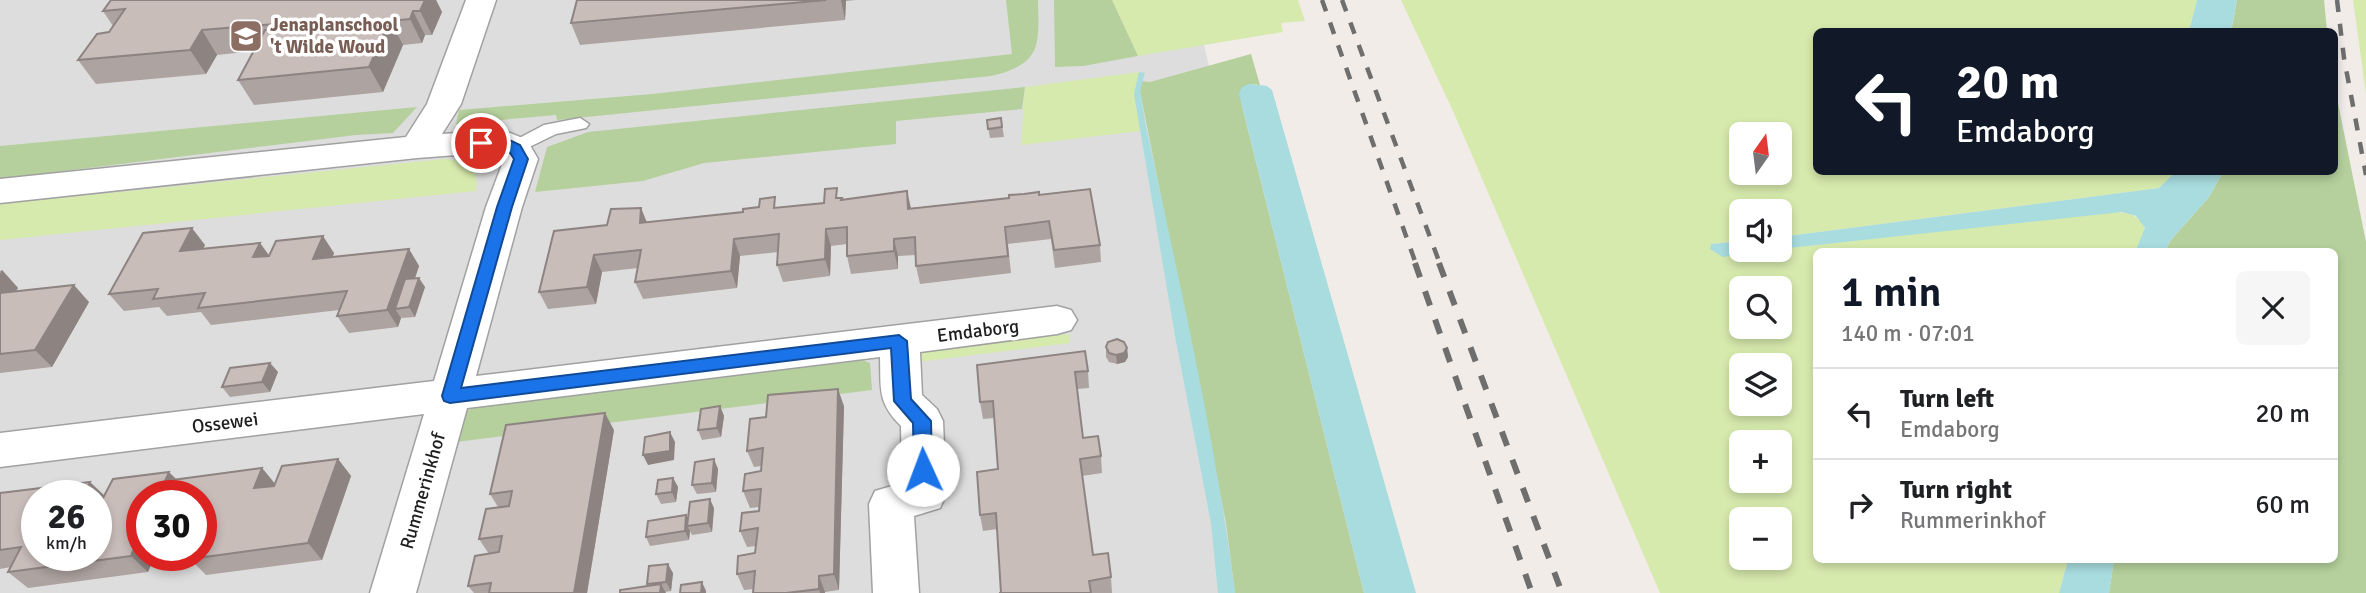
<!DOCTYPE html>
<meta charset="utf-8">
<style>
body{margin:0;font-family:Signika,sans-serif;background:#f6f6f6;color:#202124;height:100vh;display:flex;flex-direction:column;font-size:26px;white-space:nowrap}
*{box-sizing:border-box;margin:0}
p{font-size:23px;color:#757577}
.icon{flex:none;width:38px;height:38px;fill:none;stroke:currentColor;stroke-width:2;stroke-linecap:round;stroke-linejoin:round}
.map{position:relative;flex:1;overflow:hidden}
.panel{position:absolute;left:1813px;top:248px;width:525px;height:315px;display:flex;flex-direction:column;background:#fff;border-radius:10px;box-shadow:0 4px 10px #0003}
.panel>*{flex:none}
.guide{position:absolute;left:1813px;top:28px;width:525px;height:147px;border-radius:10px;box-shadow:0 4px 10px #0003;background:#111827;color:#fff;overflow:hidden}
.needle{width:46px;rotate:14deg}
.tools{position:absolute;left:1729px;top:122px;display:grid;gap:14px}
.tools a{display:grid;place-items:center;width:63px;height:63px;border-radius:10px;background:#fff;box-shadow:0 4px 10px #0003;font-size:35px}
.speed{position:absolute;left:21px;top:480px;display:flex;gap:14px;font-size:35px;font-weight:700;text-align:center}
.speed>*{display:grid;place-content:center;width:91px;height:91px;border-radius:50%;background:#fff;box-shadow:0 4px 10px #0003;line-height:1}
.speed small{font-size:18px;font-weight:400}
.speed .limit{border:10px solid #d22;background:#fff;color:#111}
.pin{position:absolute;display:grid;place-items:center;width:60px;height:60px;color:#fff;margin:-30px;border:4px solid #fff;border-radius:50%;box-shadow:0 2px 7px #0007}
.me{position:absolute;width:77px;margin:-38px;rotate:358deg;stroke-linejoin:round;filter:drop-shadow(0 0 5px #0008)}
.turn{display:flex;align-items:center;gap:24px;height:147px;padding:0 28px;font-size:32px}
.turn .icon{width:91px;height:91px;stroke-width:2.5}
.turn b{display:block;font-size:49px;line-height:60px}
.round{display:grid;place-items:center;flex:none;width:74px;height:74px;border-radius:10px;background:#f6f6f6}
.headline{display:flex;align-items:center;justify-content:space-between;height:119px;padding:0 28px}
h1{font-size:42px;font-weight:600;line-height:52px;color:#111827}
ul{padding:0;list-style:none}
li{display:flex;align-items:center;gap:21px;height:91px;padding:0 28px;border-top:2px solid #e0e0e0}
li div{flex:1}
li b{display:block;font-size:26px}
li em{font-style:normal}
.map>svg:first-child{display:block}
.residential{fill:#deddde;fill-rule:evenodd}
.grass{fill:#d7eaad;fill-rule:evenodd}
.forest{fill:#b5d09c}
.water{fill:#a8dcde}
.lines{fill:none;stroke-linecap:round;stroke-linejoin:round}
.service-casing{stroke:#a1a1a1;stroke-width:3}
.minor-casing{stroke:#a1a1a1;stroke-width:3}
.service{fill:#fff;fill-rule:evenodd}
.minor{fill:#fff;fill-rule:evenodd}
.rail-far1{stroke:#6e6e6e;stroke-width:4.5;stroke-dasharray:12 12;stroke-linecap:butt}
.rail{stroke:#6e6e6e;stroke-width:6;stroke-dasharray:15 15;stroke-linecap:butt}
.wall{fill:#ada3a0}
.shaded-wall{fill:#8d8482}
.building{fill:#c9bdba;stroke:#8d8482;stroke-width:2}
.route{fill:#1a73e8;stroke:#114b97;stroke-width:2}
.labels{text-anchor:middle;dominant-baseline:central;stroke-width:7;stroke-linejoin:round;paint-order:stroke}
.education-label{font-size:19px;font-weight:bold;fill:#785e54;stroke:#fff;text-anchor:start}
.street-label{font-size:19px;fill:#202020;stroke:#fff}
</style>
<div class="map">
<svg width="2366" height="593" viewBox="0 0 2366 593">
<rect width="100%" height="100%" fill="#f1ece7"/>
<path class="residential" d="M0,0H1193L1337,593H0ZM37,495H96V555H37ZM142,495H201V555H142Z"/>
<g class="grass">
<path d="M1112,0H1298L1305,21L1281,23L1283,32L1138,56Z"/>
<path d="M1401,0H2197L2189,31L1816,32V172H2176L2159,188L1780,237V212H1741V241L1711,244L1710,249L1733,257L1760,251L2099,213C2117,212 2137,209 2145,229L2135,252H1816V560H2068L2059,593H1660L1453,111ZM1741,135H1780V173H1741ZM1741,289H1780V327H1741ZM1741,366H1780V404H1741ZM1741,443H1780V481H1741ZM1741,520H1780V558H1741Z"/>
<path d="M2353,0H2366V94Z"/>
<path d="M1139,72L1134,94L1141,131L1021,145L1025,87Z"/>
<path d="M444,159C468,161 479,164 476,191L0,240V204Z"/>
<path d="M1069,334L1070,343L917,362L916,354L923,350Z"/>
</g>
<g class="forest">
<path d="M1006,0H1038C1039,46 1042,64 991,76L557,120L556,115L456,124L459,110L652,94L1012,54Z"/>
<path d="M1054,0H1112L1138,56L1083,66L1055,67Z"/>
<path d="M2237,0H2324L2327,31L2231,32Z"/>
<path d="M1251,54L1260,85L1249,84L1242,106L1364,593H1235L1226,523L1140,91L1142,81L1150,82Z"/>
<path d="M1025,87L1022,109L896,121V144L704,163L643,181L535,192L547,147L588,132Z"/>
<path d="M2335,88L2366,242V593H2109L2114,560H2334V252H2165L2170,241L2209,197L2223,172H2334Z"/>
<path d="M417,107L393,133L356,135L0,179V146Z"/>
<path d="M862,360L870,363L872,390L448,443L466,411L477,406Z"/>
</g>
<g class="water">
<path d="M2197,0H2237L2231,31H2189Z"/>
<path d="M1139,72L1145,73L1140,91L1146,126C1179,281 1215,436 1235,593H1218L1211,523L1175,336L1134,94Z"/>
<path d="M1249,84L1267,86L1272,90L1416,593H1364L1242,106L1239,93L1242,87Z"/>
<path d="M2175,172H2223L2209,197L2170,241L2165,252H2135L2145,228L2136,216L2122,212L1780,249V237L2159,188Z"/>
<path d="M1741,241V250H1767L1723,257L1710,249L1711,244Z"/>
<path d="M2068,560H2114L2109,593H2059Z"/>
</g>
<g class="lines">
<defs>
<path id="service" d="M580,118L589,124L586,128L556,134L515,154L506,148L508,144L544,125Z"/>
<path id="minor" d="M466,0H496L461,104L442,134L503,130L527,140L538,159L522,207L476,376L1057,306L1071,310L1077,320L1071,330L1057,334L920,352L922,395L937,409L943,421L946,495L940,508L914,516L919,593H873L869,504L875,491L902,483L901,426C877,402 881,389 880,357L467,408L416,593H370L424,414L0,467V433L434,381L486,207L504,159L497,152L417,158L0,203V179L406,137L427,104Z"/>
</defs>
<use href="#service" class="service-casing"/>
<use href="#minor" class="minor-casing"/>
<use href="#service" class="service"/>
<use href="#minor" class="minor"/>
<g class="rail-far1">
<path d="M1322,0L1416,264"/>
<path d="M1342,0L1440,264"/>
<path d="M2337,0L2344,58L2366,175"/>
</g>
<g class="rail">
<path d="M1415,263L1532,593"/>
<path d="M1439,263L1562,593"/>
</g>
</g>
<g class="wall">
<path d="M111,0H436L442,12L432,35H425L422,43L403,45L383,92L254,105L238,80L254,51L217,55L206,74L96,84L78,60L109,32L113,26L103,11Z"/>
<path d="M577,0H856L846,1L845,20L580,45L571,23Z"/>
<path d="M1001,118L1004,137L990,138L987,120Z"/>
<path d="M1039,195L1100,245L1101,262L1055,268L1051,239L1008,244L1011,273L920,284L916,266V255L898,256V269L851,274L847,256V244L831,246L830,276L783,282L777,265L778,252L740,256L737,288L643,299L635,282L638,268L602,272L596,304L548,309L539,292L607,225L641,208L646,222L824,203L840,198L842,200L911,208Z"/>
<path d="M260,243L269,255L334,253L333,257L409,249L419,266L415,278L425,287L415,317L401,318L398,327L349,333L337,316L339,310L211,325L201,312L167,316L159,307L124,311L109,294L205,245L203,249Z"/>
<path d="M2,270L18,288L16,291L89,302L52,367L0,373V271Z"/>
<path d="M1106,347L1127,348L1128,357L1125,362L1117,364L1109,362L1106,357Z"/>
<path d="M270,363L278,372L270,392L230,397L222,387Z"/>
<path d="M977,365L1088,371L1089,388L1077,389L1083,438L1101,456L1102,473L1082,476L1093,555L1111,577L1112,593H999H1001L997,529L983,531L980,515L998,469L994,418L983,419L980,402Z"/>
<path d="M720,406L724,416L721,437L702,440L698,430Z"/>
<path d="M844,406L839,590L825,592V593H753V589L744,590L737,574L755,553L756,546L747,547L740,531L759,511V507L750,508L743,491L761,471L762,466L754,467L747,451Z"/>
<path d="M614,430L587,593H474L468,586L489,554L479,539L498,507L490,494Z"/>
<path d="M338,459L351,476L322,560L206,575L190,559L201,555V495H142V555H190L153,560L148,572L28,588L8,572L11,567L0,569V491L1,493L104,496L176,479L262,468L275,484Z"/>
<path d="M718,469L716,492L697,494L692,485Z"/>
<path d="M673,478L678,487L676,502L661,504L656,494Z"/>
<path d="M714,508L712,532L692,535L690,531L689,540L650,546L646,537Z"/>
<path d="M673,573L671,591L665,592L666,593H620L648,586L647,584Z"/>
</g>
<g class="shaded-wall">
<path d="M425,0H436L442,12L432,35L420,11Z"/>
<path d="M841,0H846L845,20Z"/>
<path d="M413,11L425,35L422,43L410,19Z"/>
<path d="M390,21L403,45L383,92L369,67Z"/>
<path d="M202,30L217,55L206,74L190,50Z"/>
<path d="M907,191L911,208L908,209Z"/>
<path d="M641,208L648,225L640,223Z"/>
<path d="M192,228L205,245L193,269L180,251Z"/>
<path d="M826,229L831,246L830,276L825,259Z"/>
<path d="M323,236L334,253L325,276L313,259Z"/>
<path d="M734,239L740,256L737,288L731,271Z"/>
<path d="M894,239L898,256V269L894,251Z"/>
<path d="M260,243L272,260L253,257Z"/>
<path d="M409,249L419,266L405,308L395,309L401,318L398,327L387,310Z"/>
<path d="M594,255L602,272L596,304L587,287Z"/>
<path d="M2,270L18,288L3,311L0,308V274Z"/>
<path d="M419,278L425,287L415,317L409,307Z"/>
<path d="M74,285L89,302L52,367L35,350Z"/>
<path d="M1127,348L1128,357L1125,362L1117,364L1116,355Z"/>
<path d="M270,363L278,372L270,392L262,382Z"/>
<path d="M838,389L844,406L839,590L834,574Z"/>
<path d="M720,406L724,416L721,437L717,428Z"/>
<path d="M605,413L614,430L587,593H574Z"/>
<path d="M670,432L675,442L674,460L648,465L643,455Z"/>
<path d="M338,459L351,476L322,560L308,543Z"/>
<path d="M714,459L718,469L716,492L712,483Z"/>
<path d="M262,468L276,485L269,505L254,488Z"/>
<path d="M169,472L185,488L165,481Z"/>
<path d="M673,478L678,487L676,502L672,492Z"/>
<path d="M90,482L107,498L96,517V495H83Z"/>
<path d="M710,499L714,508L712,532L708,523Z"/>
<path d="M686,515L690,525L687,526L690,531L689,540L685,531Z"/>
<path d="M136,543L142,549V555H148L153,560L148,572L131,556Z"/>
<path d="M668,564L673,573L671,591L666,582Z"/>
<path d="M819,576L825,592V593H820L819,589Z"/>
<path d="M702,582L706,591V593H701Z"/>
<path d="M661,584L666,593H660Z"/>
</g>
<g class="building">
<path d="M111,0H425L420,11H413L410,19L390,21L369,67L238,80L265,30L273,29L276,24L202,30L190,50L78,60L97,34L109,32L125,9L103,11Z"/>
<path d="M577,0H826L571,23Z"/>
<path d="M1001,118L1002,127L988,129L987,120Z"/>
<path d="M837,188L836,198H842L841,200L907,191L908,209L1009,198V195L1024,194L1039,192V195L1090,189L1100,245L1054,250L1049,221L1005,227L1008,256L916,266L915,237L894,239V251L847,256V227L826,229L825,259L777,265L779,234L734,239L731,271L635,282L641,250L594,255L587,287L539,292L554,231L607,225L611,209L641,208L640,223L743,212V209L759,207L760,199L775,197L774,208L824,203L825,189Z"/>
<path d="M192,228L180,251L260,243L253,257L269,256L276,241L323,236L313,259L409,249L387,310L337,316L347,291L198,308L205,293L153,299L158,289L109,294L143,233Z"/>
<path d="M419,278L409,307L395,309L405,279Z"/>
<path d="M74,285L35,350L0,354V293Z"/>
<path d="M1117,339L1124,342L1127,348L1124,353L1116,355L1109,353L1106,347L1108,342Z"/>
<path d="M1085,351L1088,371L1075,372L1083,438L1098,436L1101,456L1080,459L1093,555L1108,553L1111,577L1089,581L1091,593H999H1001L996,513L980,515L977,472L998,469L993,401L980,402L977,365Z"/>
<path d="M270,363L262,382L222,387L230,368Z"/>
<path d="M838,389L834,574L819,576V589L786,593H753L755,571L737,574L738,556L755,553L758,528L740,531L742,513L759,511L761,489L743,491L745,474L761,471L763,448L747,451L750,419L766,417L768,395Z"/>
<path d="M720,406L717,428L698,430L701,409Z"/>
<path d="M605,413L574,593H489L491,583L468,586L475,556L499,552L502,536L479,539L486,509L509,506L512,491L490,494L506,425Z"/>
<path d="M670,432V451L643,455L645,437Z"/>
<path d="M338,459L308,543L190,559L191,555H201V495H142V542L136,543L131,556L8,572L21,547L0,550V493L90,482L83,495H37V555H96V499L103,498L113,479L169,472L165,481L262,468L254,488L274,486L282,466Z"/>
<path d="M714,459L712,483L692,485L695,462Z"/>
<path d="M673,478L672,492L656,494L658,480Z"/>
<path d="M710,499L708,523L687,526L690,502Z"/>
<path d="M686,515L685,531L646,537L648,521Z"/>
<path d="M668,564L666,582L647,584L649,566Z"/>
<path d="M702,582L701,593H680L681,585Z"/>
<path d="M661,584L660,593H620V590Z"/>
</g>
<path class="route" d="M503,137L520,145L528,159L512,207L461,388L899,335L907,341L911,399L931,421L932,470L930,475L923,478L917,475L914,470L913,423L894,401L891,348L450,403L444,401L442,396L497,207L514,159C502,136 488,155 474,143L481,138Z"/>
<defs>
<symbol id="school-square" viewBox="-11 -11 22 22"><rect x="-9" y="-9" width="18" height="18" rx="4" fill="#8d6e63" stroke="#fff"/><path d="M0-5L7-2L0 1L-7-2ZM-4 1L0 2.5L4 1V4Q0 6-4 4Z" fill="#fff"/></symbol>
</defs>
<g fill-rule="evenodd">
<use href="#school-square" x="227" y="17" width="38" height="38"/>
</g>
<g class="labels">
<g class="education-label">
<text x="270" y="25">Jenaplanschool<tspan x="270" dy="22">'t Wilde Woud</tspan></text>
</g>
<g class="street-label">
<text transform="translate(978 331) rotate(-7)">Emdaborg</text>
<text transform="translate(225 423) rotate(-7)">Ossewei</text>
<text transform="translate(423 491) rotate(-74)">Rummerinkhof</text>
</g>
</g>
</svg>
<div class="tools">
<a><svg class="needle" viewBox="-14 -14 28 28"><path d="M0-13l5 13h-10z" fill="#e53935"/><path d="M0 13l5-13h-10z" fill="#757577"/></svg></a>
<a><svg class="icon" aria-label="sound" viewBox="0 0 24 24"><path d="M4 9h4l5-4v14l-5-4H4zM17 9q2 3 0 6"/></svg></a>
<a><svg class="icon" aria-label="search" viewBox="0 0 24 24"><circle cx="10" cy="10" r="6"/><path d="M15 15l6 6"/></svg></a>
<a><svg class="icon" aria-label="layers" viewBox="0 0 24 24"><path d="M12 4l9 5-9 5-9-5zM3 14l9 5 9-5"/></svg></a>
<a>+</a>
<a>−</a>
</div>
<div class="speed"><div>26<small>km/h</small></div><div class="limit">30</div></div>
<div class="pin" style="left:481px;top:143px;background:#d93025"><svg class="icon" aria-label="arrive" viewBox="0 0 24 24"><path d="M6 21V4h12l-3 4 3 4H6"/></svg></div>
<svg class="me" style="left:923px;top:470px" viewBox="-20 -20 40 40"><circle r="19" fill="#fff"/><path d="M0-13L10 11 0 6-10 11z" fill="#1a73e8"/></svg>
<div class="guide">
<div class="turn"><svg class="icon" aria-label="left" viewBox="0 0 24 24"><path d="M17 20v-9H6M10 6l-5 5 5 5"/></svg><div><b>20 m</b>Emdaborg</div></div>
</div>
<section class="panel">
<div class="headline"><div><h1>1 min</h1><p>140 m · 07:01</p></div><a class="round"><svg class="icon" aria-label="close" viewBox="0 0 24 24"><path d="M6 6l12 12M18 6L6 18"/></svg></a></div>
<ul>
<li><svg class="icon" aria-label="left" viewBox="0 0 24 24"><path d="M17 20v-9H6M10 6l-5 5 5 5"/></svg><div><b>Turn left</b><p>Emdaborg</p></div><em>20 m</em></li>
<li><svg class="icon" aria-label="right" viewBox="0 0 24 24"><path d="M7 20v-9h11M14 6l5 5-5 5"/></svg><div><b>Turn right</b><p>Rummerinkhof</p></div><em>60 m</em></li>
</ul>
</section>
</div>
